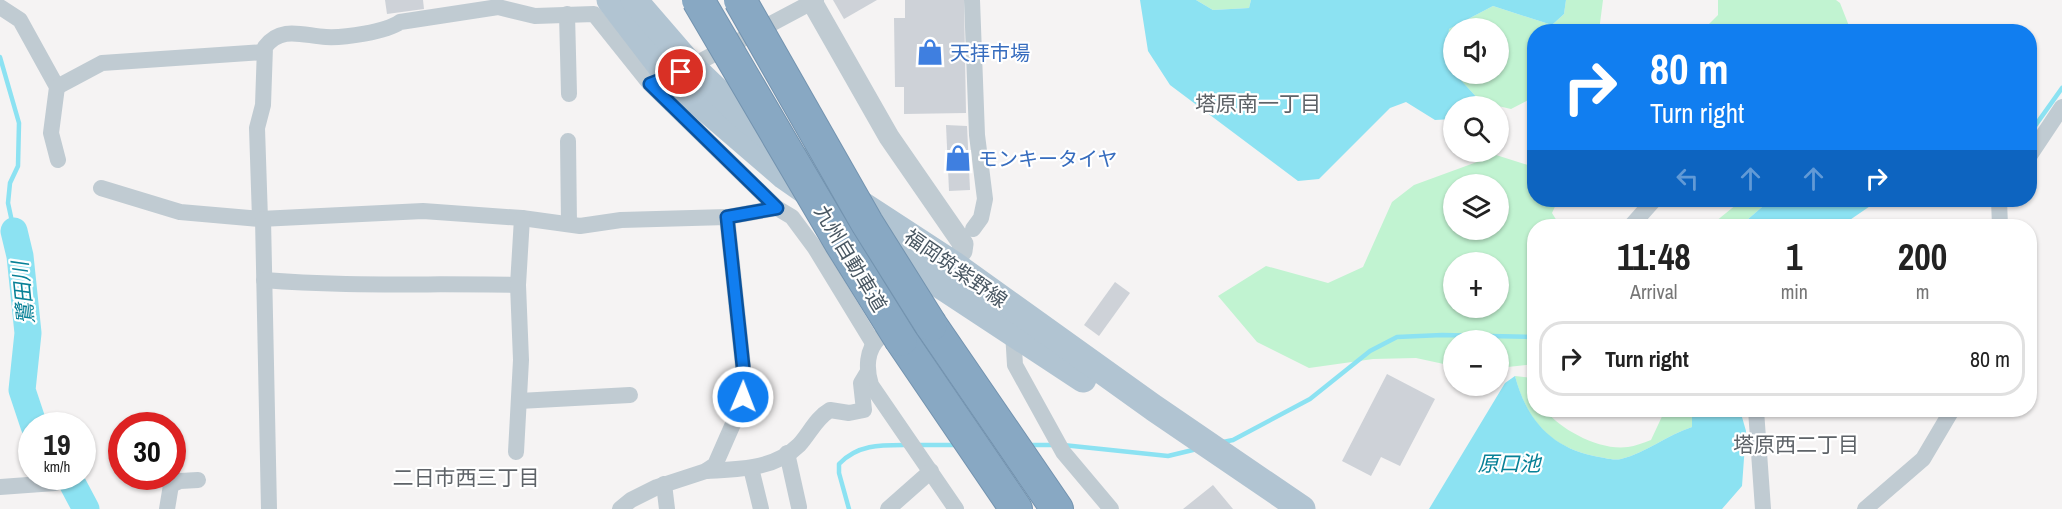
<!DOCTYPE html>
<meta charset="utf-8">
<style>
body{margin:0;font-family:"Archivo Narrow","Noto Sans JP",sans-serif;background:#f2f2f2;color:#222;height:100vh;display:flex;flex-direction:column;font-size:22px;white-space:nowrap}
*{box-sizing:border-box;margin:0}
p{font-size:20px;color:#767676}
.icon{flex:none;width:33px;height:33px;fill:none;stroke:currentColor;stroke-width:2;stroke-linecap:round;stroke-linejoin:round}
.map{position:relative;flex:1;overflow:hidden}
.panel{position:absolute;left:1527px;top:219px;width:510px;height:198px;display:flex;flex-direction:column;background:#fff;border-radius:24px;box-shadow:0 2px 4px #0004}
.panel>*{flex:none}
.hud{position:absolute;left:1527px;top:24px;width:510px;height:183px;border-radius:24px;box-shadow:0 2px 4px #0004;background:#117ef0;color:#fff;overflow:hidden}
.tools{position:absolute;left:1443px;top:18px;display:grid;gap:12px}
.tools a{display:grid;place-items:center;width:66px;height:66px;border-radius:50%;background:#fff;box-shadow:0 2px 4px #0004;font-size:30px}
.speed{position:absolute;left:18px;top:412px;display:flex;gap:12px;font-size:30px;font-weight:700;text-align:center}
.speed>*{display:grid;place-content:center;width:78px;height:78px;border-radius:50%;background:#fff;box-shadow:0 2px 4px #0004;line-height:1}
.speed small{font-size:15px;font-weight:400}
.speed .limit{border:9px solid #d22;background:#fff;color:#111}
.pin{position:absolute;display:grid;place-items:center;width:51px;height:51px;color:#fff;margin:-26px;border:3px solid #fff;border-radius:50%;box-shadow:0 2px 6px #0007}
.me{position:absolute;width:66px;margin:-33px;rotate:1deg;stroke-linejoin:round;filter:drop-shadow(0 0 4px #0008)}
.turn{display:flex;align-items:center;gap:21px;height:126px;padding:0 24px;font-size:27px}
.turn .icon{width:78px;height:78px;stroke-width:2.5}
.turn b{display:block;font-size:42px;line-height:51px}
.lanes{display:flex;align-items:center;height:57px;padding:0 24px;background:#0003;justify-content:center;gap:30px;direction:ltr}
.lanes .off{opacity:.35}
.eta{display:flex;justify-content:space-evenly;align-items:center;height:102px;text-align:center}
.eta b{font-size:36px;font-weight:700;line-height:42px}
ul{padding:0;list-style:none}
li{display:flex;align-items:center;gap:18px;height:75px;margin:0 12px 9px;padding:0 12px;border:3px solid #e0e0e0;border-radius:24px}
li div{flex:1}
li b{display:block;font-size:22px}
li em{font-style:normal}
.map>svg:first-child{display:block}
.green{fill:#c1f3d1;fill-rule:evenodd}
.water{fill:#8ce2f2}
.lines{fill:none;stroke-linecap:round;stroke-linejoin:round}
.stream{stroke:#8ce2f2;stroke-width:4.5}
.river{stroke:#8ce2f2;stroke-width:27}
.building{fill:#ced2d8}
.motorway-casing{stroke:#7393af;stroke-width:34}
.minor{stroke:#c0cbd2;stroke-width:16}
.tertiary{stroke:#c0cbd2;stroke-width:21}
.primary{stroke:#b1c4d2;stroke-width:27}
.motorway{stroke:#88a8c3;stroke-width:32}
.motorway-bridge-casing{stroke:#7393af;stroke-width:34;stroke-linecap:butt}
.motorway-bridge{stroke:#88a8c3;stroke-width:32}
.route-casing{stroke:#0b529c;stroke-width:15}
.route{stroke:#117ef0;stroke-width:10}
.labels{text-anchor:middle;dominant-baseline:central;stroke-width:4.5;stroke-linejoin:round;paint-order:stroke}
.shop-label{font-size:20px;fill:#366cbe;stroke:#fff;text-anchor:start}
.street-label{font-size:20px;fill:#495762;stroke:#fff}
.neighbourhood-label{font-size:21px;fill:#5e6368;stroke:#fff}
.water-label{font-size:21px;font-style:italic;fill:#078197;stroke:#fff}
</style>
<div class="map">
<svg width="2062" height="509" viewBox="0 0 2062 509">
<rect width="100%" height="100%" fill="#f5f3f3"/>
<g class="green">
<path d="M1196,0H1251L1249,8L1213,10Z"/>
<path d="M1566,0H1603L1599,31L1534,32V97L1511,109L1481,102L1455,74H1498V28H1454L1453,72L1446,64L1449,29L1493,6L1552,25L1564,14Z"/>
<path d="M1718,0H1836L1840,3L1851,31H1702L1718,15Z"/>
<path d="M1496,155L1534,167V200H1558L1552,213L1560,226H1534V364L1499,368L1498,340H1454L1453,366L1416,358L1373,359L1309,368L1257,342L1218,296L1266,266L1328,283L1363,267L1392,202L1414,185ZM1454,184H1498V230H1454ZM1498,262V308H1454V262Z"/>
<path d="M1742,200H1776L1769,201L1740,226H1710Z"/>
<path d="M1515,376L1532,378L1534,381V410H1545C1561,430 1600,451 1628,447C1635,446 1643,443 1651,440L1665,410H1692V427C1667,435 1646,453 1621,459C1613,461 1602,457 1594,456C1550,447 1526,419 1515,376Z"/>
</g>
<g class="water">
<path d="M1140,0H1196L1213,10L1249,8L1251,0H1566L1564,14L1552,25L1493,6L1449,29L1446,64L1481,102L1476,106H1454L1453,119L1435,120L1406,102L1390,108L1319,179L1298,181L1170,85L1148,51Z"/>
<path d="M1776,200H1879L1841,226H1740L1769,201Z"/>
<path d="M1515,376C1526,418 1550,447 1594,456C1602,457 1613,461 1621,459C1646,453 1667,435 1692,427V410H1740L1746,431L1742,486L1722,509H1429L1505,383Z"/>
</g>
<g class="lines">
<g class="stream">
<path d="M0,57L19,123L18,166L10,183L8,203L14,231"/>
<path d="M2030,133L2062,88"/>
<path d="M1223,442L1233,440L1310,399L1370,351L1397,337L1442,335L1534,337"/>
<path d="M916,445H959"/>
<path d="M1027,445H1055"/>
<path d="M1063,445L1168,456L1197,449"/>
<path d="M849,509L839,473V464C858,444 882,445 908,445"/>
</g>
<g class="river">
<path d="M14,231L20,256L28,333L22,390L34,426"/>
<path d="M69,477L86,509"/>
</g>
</g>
<g class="building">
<path d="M385,0H423L424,9L387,14Z"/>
<path d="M833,0H877L844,19Z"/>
<path d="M905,0H964L966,113L904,114V87H895L894,18H905Z"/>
<path d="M946,125L967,126L970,190L949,191Z"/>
<path d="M1115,282L1130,293L1099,336L1084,325Z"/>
<path d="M1387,374L1435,399L1400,466L1381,457L1371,476L1342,461Z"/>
<path d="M1213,485L1233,509H1183Z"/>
</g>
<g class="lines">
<defs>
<g id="motorway">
<path d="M931,325L1057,509"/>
<path d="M901,340L1016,509"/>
</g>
</defs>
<use href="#motorway" class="motorway-casing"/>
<g class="minor">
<path d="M972,0L977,135L985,199L981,218L973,229"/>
<path d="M0,7L20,20L57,87L51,133L58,160"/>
<path d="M567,14L569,94"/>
<path d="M684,70L816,0"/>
<path d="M57,87L102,63L264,52"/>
<path d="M568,141L569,224"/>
<path d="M2030,155L2062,107"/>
<path d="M101,188L180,212L260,219L423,211L522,218L580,226L621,220L727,217L777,208"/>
<path d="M1999,200L2000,226"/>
<path d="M260,219L257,128L263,105L265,47C281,25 304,36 326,37C344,38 386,32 400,22L498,7L535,16L594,14L650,84L777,208L792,217L815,248L873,343"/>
<path d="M263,219L269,509"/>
<path d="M1631,226L1654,200"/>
<path d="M264,280C348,287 433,283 518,285"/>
<path d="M1013,332L1015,365L1063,452L1111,509"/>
<path d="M879,338C866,350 866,369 871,385L956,509"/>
<path d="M519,401L630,395"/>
<path d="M1756,410L1763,509"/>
<path d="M516,452L521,360L518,285L522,218"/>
<path d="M787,453L799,507"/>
<path d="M751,468L761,509"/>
<path d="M706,471C738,469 774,470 799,445C810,433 816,418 830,410L849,413L864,410L861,383L867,373"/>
<path d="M664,484L667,509"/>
<path d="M0,487L55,483"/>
<path d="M167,509L171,485L180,481L198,480"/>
<path d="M620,509L631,500L657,487L706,471L715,465L740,408L743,366L727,217"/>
<path d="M888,509L931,471"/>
<path d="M1865,509L1923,459L1952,410"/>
</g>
<path class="tertiary" d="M811,0L889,137L963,244L962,251L943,276"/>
<g class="primary">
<path d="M610,0L669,77L784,176L937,283L1083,379"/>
<path d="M634,0L692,67L742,115L818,176L953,264L1154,408L1302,509"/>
</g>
<use href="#motorway" class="motorway"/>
<defs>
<g id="motorway-bridge">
<path d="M698,0L840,242L901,340"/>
<path d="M740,0L867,223L931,325"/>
</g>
</defs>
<use href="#motorway-bridge" class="motorway-bridge-casing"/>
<use href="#motorway-bridge" class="motorway-bridge"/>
</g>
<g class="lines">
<defs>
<path id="route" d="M681,72L650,84L777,208L727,217L743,366V397"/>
</defs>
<use href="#route" class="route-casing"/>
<use href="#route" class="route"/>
</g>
<defs>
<symbol id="shop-bare" viewBox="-9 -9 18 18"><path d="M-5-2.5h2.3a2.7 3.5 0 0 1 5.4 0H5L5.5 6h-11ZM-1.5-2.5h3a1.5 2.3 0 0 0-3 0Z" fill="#3f7fe0" stroke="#fff" stroke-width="2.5" paint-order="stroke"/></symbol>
</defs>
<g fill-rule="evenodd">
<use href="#shop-bare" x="911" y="33" width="38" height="38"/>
<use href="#shop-bare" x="939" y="139" width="38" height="38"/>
</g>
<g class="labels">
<g class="shop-label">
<text x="950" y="52">天拝市場</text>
<text x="978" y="158">モンキータイヤ</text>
</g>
<g class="street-label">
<text transform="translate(851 258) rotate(59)">九州自動車道</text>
<text transform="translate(956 268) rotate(35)">福岡筑紫野線</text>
</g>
<g class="neighbourhood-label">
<text x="1258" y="103">塔原南一丁目</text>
<text x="1796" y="444">塔原西二丁目</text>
<text x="466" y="477">二日市西三丁目</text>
</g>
<g class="water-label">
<text transform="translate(23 293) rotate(-96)">鷺田川</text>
<text x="1509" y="463">原口池</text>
</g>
</g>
</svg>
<div class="tools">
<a><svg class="icon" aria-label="sound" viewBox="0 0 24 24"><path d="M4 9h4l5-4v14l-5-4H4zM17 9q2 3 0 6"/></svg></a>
<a><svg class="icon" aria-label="search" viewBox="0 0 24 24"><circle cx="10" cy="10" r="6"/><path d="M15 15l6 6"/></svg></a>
<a><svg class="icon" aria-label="layers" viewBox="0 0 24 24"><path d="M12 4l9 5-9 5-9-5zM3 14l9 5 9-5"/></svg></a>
<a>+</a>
<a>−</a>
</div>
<div class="speed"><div>19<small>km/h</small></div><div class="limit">30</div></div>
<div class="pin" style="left:681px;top:72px;background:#d93025"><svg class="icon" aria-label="arrive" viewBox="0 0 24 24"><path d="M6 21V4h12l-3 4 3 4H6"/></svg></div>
<svg class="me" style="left:743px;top:397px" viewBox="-20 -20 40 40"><circle r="17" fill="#117ef0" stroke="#fff" stroke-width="3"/><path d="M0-11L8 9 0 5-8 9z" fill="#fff"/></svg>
<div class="hud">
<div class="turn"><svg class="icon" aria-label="right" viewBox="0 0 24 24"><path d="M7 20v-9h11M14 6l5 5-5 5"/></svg><div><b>80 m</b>Turn right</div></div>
<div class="lanes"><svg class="icon off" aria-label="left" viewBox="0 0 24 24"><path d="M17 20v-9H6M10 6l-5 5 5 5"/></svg><svg class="icon off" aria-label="ahead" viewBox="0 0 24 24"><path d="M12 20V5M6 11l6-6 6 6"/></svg><svg class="icon off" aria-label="ahead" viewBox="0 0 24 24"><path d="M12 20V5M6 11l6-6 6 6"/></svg><svg class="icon" aria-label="right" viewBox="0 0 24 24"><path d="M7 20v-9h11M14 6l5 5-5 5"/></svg></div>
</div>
<section class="panel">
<div class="eta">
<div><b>11:48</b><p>Arrival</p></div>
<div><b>1</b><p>min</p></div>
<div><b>200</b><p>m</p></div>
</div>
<ul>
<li><svg class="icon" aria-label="right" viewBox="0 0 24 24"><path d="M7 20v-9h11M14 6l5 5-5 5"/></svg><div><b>Turn right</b></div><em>80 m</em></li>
</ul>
</section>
</div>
